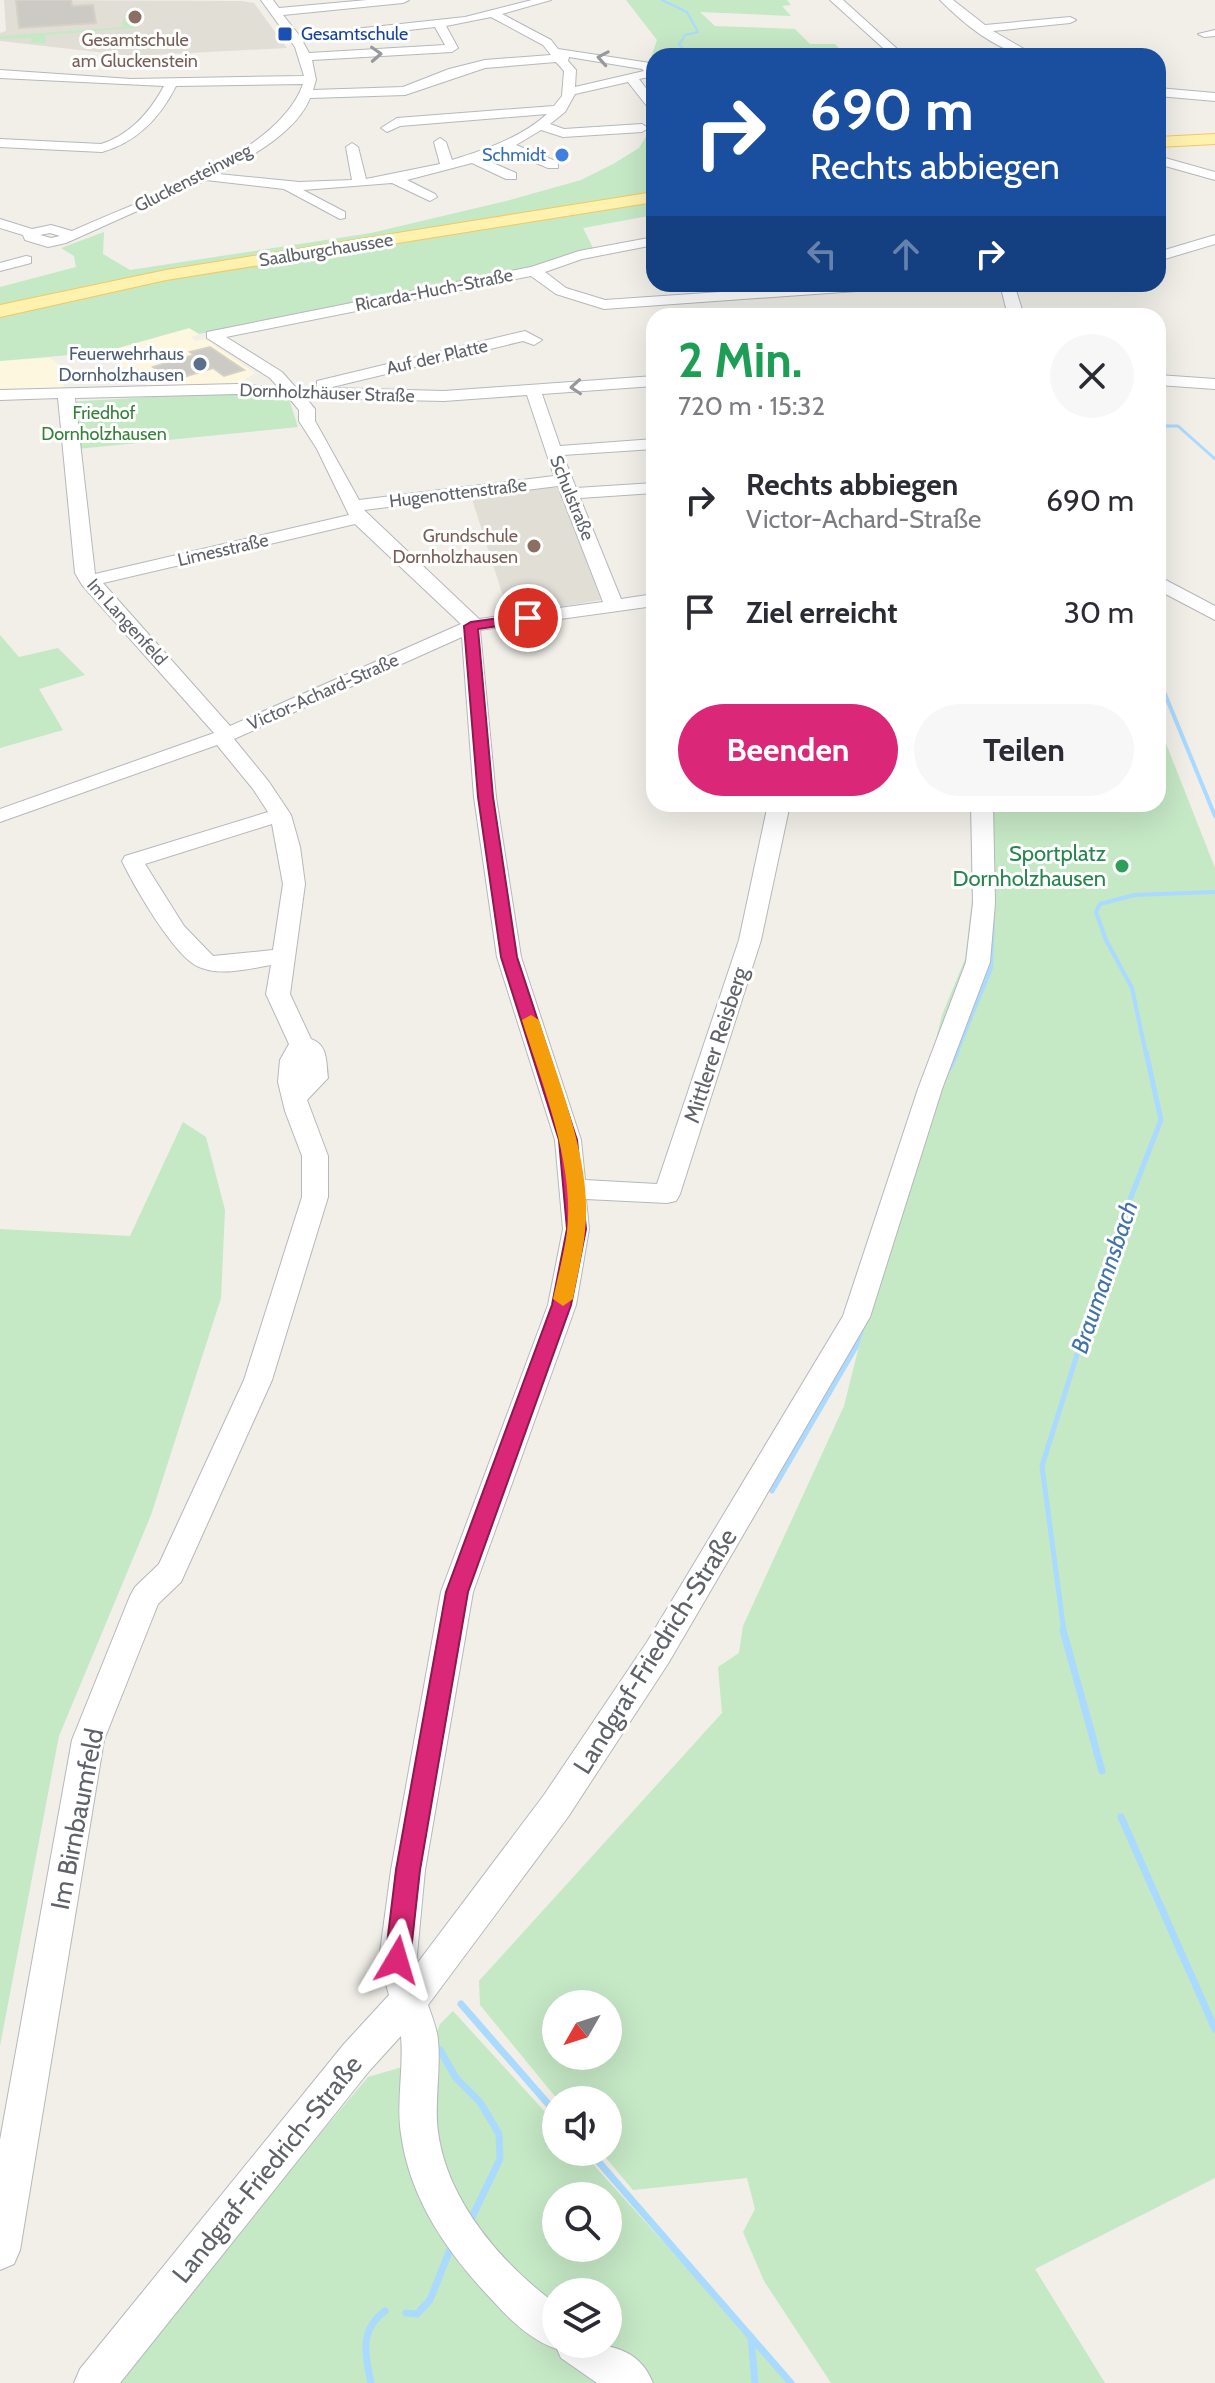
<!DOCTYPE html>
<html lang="de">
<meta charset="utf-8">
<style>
body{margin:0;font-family:Cabin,sans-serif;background:#f7f7f7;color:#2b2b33;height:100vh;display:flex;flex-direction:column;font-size:30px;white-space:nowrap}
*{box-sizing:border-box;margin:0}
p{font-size:26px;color:#7c7c81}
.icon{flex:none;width:44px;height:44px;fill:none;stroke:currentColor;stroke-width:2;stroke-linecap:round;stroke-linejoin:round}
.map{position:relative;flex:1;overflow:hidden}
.sheet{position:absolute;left:646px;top:308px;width:520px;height:504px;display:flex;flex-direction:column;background:#fff;border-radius:24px;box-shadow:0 8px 32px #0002}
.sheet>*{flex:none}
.top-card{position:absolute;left:646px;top:48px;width:520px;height:244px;border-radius:24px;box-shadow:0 8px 32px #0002;background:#1a4fa0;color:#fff;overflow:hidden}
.needle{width:52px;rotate:231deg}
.buttons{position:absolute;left:542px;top:1990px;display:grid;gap:16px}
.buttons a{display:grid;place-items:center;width:80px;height:80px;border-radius:50%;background:#fff;box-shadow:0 8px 32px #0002;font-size:40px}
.pin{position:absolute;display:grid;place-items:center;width:68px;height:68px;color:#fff;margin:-34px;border:4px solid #fff;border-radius:50%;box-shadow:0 2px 8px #0007}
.me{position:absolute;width:88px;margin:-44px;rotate:7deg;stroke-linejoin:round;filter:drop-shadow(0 0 6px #0008)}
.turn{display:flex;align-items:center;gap:28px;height:168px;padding:0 32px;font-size:36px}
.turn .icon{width:104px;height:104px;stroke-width:2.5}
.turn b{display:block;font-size:56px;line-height:68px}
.lanes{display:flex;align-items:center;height:76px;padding:0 32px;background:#0003;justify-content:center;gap:40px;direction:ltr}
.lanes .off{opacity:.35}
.round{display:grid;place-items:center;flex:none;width:84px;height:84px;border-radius:42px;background:#f7f7f7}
.overview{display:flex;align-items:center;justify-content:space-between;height:136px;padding:0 32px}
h1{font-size:48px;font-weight:700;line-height:60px;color:#1e9e55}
.action{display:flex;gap:16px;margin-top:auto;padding:16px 32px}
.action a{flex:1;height:92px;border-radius:48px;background:#db2777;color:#fff;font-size:32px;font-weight:700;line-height:92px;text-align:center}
.action a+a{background:#f7f7f7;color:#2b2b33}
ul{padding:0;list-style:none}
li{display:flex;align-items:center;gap:24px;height:112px;padding:0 32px}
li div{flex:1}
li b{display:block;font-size:30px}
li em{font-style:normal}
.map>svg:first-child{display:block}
.commercial{fill:#fef7e0}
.education{fill:#e1ded6}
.green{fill:#c5e8c5;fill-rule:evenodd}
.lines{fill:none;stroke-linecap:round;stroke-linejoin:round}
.stream-far4{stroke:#aadaff;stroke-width:2}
.stream-far3{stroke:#aadaff;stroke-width:3}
.stream-far2{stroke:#aadaff;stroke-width:4}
.stream-far1{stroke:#aadaff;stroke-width:5}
.stream{stroke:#aadaff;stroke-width:7}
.building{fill:#cccac5;stroke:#d6d1c6;stroke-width:2}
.minor-casing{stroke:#b5b8bc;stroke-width:2}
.major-casing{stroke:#f2c960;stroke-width:2}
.minor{fill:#fff;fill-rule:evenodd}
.major{fill:#fff2af;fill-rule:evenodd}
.oneway{stroke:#979a9d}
.route{fill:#db2777;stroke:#8e194d;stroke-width:2}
.slow{fill:#f59e0b}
.education-dot{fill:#8d6e63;stroke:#fff;stroke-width:3}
.transit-dot{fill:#1a4fb4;stroke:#fff;stroke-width:3}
.shop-dot{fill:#3f7fe0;stroke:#fff;stroke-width:3}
.service-dot{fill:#5c6f8a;stroke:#fff;stroke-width:3}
.leisure-dot{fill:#2e9e5b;stroke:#fff;stroke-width:3}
.labels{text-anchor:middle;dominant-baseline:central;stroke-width:6;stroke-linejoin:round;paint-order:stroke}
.far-transit-label{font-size:18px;fill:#164399;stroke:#fff;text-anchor:start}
.far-education-label{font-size:18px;fill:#785e54;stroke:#fff}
.far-shop-label{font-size:18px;fill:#366cbe;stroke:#fff;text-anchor:end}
.far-street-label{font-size:18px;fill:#5f6368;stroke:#fff}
.far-service-label{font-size:18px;fill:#4e5e75;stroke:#fff;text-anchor:end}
.far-park-label{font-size:18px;fill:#348238;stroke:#fff}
.leisure-label{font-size:22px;fill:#27864d;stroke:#fff;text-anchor:end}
.street-label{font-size:22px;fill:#5f6368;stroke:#fff}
.water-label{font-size:24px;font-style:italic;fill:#4174aa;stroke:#fff}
.near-street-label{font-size:26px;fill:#5f6368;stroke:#fff}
</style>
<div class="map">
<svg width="1215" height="2383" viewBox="0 0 1215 2383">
<rect width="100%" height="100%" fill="#f1efe8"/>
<g class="commercial">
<path d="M190,328L199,334L191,337L196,341L205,339L255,373L235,386L152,390L104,352Z"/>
<path d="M50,358L68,371L62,390L0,392V361Z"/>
</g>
<g class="education">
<path d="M4,0L241,1L254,3L287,48L132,56L0,41V33L6,31Z"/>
<path d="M551,487L559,488L601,600L516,614L509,595L503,596L471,496Z"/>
</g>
<g class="green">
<path d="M626,0H787L791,5L782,6L791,16L700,12L715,26L795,29L810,44H835L847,56H654L653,75L648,66L657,40Z"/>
<path d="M135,17V28L46,35L45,43H31V38L0,39V36L123,27V18Z"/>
<path d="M654,123V192L165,272L0,308V287L76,267L74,256L61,248L104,232L103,254L130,270L371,233L506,201L581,180L613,164L639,148Z"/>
<path d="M654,200V215L583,228L594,250L531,269L199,334L189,328L104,352L0,361V314L170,277Z"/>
<path d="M240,392L288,396L298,427L67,450L65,402Z"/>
<path d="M0,635L19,657L58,648L85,675L39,689L63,730L0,748Z"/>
<path d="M1158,723L1215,868V2178L1035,2269L1105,2383H831L764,2281L743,2232L755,2209L747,2178L633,2190L601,2152H608V2100H558L480,2005L479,1981L722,1713L718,1667L739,1653L743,1626L844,1406L942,1015L965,959L972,900L971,841L994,835V804H1158ZM556,2004H608V2056H556Z"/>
<path d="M183,1122L206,1137L225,1210L221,1298L151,1515L59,1736L0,2046V1229L130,1236Z"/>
<path d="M453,2011L556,2124V2152H582L791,2383H110L368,2077L426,2060L440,2024ZM556,2196H608V2248H556ZM556,2292H608V2344H556Z"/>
</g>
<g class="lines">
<path class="stream-far4" d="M662,0L687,12L698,32L685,35L679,45L684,49V56"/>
<path class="stream-far3" d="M1158,426H1178L1215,459"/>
<g class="stream-far2">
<path d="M1158,677L1215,816"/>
<path d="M956,1054L991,968L993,922"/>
<path d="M1146,1054L1132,988L1106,940L1096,912L1100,904L1134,895L1215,892"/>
</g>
<g class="stream-far1">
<path d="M950,1068L957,1052"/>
<path d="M772,1491L856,1347L862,1328"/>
<path d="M1064,1632L1042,1466L1108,1256L1161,1120L1146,1052"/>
</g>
<g class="stream">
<path d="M1063,1630L1102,1771"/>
<path d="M1121,1817L1215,2029"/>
<path d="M461,2004L556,2113"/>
<path d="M440,2050L456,2078L480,2102L499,2134L500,2159L472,2217"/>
<path d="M590,2152L791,2383"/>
<path d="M406,2313L417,2314L430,2300L451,2247"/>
<path d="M751,2337L755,2383"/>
<path d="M371,2383C365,2355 359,2330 385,2311"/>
</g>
</g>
<g class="building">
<path d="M16,0H71L72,6L93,5L96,23L19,28Z"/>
<path d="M210,347L244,370L224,376L213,368L171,381L153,367L194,355L190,352Z"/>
</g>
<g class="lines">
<defs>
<g id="minor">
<path d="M261,0H273L279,8L367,0H409L403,3L283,15L299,35L465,17L532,0H551L502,14L551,40L558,49L650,63L654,76L639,79L654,99V111L650,110L628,82L575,94L565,112L550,124L564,129L642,124L648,128L642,132L563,137L541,130L516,145L558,162V168H548L505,150L484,159L516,173V179H506L472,163L407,180L435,194L437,197L430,201L392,183L303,190L345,212V218L340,219L284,189L206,180L66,243L48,247L25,240L23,235L0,228V219L32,229L51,225L72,231C137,201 279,155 303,84L176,86C160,118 137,142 102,152L0,147V139L101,144C130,135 150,112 164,86L0,78V70L131,79L304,76L295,47ZM491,17L543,45L551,55L485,60L449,69L403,87L313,90L316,80L312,60L452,52L458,48L446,26ZM435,27L445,45L309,53L303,42ZM569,57L642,69L644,71L575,87L576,70L568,61ZM556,62L564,71L562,96L554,106L397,118L381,128L387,132L400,126L547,114C522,137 485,150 452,160L446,142L440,138L434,142L440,164L366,179L358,147L352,143L346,147L352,180L299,182L218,174C250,157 296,133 310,98L405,95L485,68ZM50,233L60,236L51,238L40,235Z"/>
<path d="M830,0H843L905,56H892Z"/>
<path d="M940,0H953L985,25L1070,17L1076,20L1070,23L993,31L1036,56C1002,56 964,24 940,0Z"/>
<path d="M1215,30V36L1204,37L1198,34Z"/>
<path d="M1158,88L1215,93V101L1158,96Z"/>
<path d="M1158,156L1215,172V180L1158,164Z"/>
<path d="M1215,235V244L1158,261V252Z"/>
<path d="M654,237V245L582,259L545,272L566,288L605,300L837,284L892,285L885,289L604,309L556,294L531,276L226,337L282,372L297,389L317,387V381L525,331L542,340L534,345L523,341L328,388L444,391L654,376V386L542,394L560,446L654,439V449L563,455L576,488L654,483V493L580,498L621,599L654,594V606L480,630L496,797L521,957L581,1140L585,1180L657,1184L739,940L768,804H790L761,940L680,1194L676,1201L667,1203L586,1199L589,1229L576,1305L473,1592L425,1870L416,1965L544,1795L647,1642L843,1316L918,1089L966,962L973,903L971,804H993L995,903L990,962L942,1089L870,1317L669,1662L568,1817L428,2005C432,2016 437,2029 438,2040C441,2071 434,2102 438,2132C447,2201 502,2264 556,2304V2344C595,2344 636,2340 653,2383H597L561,2358L557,2349C532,2341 511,2321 494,2302C448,2254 410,2200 401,2134C396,2102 404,2068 401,2036L370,2070L120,2383H74L80,2369L344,2044L389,1995L379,1960L391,1870L441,1592L548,1305L563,1229L555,1140L497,957L474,797L462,637L234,739L269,782L291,815L300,847L305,884L290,994L311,1039C328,1045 326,1061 328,1078L307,1100L328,1156V1197L272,1380L181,1582L158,1604L104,1740L20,2250L14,2264L0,2270V2140L72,1740L130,1596L135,1587L159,1564L244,1380L302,1197V1156L285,1111L278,1082L280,1060L289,1044L266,994L271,965C248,969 219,977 197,966C173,954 134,886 122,861L125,856L268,812L253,789L217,745L0,822V809L214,733L82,585L75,573L58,398L0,400V390L237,384L279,388L270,378L207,338V332L531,267L579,251ZM237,394L289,398L299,410V421L317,449L349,515L95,574L75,398ZM527,395L554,476L359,500L315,421V409L306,398L444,401ZM558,486L603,602L479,619L364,510ZM355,524L461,624L230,726L103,583ZM272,824L283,884L273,950L213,956L184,926L145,864Z"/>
<path d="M26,256L31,257V263L0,271V263Z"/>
<path d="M1000,284H1014L1024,316H1008Z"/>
<path d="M1158,375L1215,379V389L1158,385Z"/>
<path d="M1158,576L1215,606V620L1158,590Z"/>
</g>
<g id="major">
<path d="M1215,134V144L1158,147V137Z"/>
<path d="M654,192V202L166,280L0,317V305L166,270Z"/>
</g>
</defs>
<use href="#minor" class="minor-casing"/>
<use href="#major" class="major-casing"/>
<use href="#minor" class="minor"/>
<use href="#major" class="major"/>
</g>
<defs><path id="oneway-chevron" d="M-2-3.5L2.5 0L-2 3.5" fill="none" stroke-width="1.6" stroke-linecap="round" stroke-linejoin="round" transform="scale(2)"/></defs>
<g class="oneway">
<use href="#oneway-chevron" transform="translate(376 54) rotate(-3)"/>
<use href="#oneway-chevron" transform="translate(603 58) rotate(-170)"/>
<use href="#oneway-chevron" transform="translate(576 387) rotate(176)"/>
</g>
<path class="route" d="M528,614L535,618L533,621L478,629L493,797L517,957L577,1140L586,1229L571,1305L468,1592L420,1870L410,1960L406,1968L397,1972L389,1968L385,1960L396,1870L446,1592L552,1305L567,1229L559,1140L501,957L478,797L464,626L471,622Z"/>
<path class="slow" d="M531,1015L539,1020C559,1084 593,1163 585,1231C583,1254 577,1276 573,1299L563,1306L553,1299C558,1276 564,1254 567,1232C575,1164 542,1084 522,1020Z"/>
<g class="education-dot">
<circle cx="135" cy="17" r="8"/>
<circle cx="534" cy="546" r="8"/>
</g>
<rect class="transit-dot" x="277" y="26" width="16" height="16" rx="4"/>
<circle class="shop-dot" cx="562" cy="155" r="8"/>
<circle class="service-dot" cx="200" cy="364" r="8"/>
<circle class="leisure-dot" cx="1122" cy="866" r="8"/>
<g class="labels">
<g class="far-transit-label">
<text x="301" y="34">Gesamtschule</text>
</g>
<g class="far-education-label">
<text x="135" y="40">Gesamtschule<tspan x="135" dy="21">am Gluckenstein</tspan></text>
<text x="518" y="536" text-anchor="end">Grundschule<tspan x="518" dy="21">Dornholzhausen</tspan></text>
</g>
<g class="far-shop-label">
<text x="546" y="155">Schmidt</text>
</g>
<g class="far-street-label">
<text transform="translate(193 178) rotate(-27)">Gluckensteinweg</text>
<text transform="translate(326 250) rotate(-9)">Saalburgchaussee</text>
<text transform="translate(434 290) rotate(-11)">Ricarda-Huch-Straße</text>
<text transform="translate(437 357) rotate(-13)">Auf der Platte</text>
<text transform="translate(327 393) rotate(2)">Dornholzhäuser Straße</text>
<text transform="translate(458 493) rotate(-7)">Hugenottenstraße</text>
<text transform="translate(572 498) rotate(68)">Schulstraße</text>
<text transform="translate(223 550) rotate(-13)">Limesstraße</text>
<text transform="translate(127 622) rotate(48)">Im Langenfeld</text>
<text transform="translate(323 692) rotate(-24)">Victor-Achard-Straße</text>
</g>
<g class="far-service-label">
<text x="184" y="354">Feuerwehrhaus<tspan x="184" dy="21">Dornholzhausen</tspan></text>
</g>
<g class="far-park-label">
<text x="104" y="413">Friedhof<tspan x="104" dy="21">Dornholzhausen</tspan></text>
</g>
<g class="leisure-label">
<text x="1106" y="853">Sportplatz<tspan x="1106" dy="25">Dornholzhausen</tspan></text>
</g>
<g class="street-label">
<text transform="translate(716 1045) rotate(-72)">Mittlerer Reisberg</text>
</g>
<g class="water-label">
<text transform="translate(1104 1277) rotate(-71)">Braumannsbach</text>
</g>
<g class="near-street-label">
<text transform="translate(655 1651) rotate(-58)">Landgraf-Friedrich-Straße</text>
<text transform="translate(77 1819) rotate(-79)">Im Birnbaumfeld</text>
<text transform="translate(267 2169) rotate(-51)">Landgraf-Friedrich-Straße</text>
</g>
</g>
</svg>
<div class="buttons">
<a><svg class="needle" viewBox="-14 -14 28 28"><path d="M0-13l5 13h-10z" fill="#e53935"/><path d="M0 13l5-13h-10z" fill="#7c7c81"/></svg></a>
<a><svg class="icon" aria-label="sound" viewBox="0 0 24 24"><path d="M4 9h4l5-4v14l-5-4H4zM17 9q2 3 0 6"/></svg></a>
<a><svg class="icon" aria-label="search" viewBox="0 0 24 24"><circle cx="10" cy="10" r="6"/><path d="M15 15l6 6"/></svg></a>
<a><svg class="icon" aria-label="layers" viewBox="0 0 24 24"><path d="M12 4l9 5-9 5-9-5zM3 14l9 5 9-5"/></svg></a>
</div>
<div class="pin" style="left:528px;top:618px;background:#d93025"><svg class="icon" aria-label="arrive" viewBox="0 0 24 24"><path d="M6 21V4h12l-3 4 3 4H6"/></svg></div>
<svg class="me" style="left:397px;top:1960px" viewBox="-20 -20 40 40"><path d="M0-17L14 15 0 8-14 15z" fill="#db2777" stroke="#fff" stroke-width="4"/></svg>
<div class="top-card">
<div class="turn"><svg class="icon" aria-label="right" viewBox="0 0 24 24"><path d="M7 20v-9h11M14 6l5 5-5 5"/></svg><div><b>690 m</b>Rechts abbiegen</div></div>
<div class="lanes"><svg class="icon off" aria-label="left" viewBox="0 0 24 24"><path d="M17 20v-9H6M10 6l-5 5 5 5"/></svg><svg class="icon off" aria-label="ahead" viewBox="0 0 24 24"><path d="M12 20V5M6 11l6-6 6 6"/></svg><svg class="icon" aria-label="right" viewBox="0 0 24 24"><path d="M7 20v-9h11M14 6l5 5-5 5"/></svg></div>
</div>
<section class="sheet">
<div class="overview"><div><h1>2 Min.</h1><p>720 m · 15:32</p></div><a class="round"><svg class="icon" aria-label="close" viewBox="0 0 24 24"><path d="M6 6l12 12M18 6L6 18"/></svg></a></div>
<ul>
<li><svg class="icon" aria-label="right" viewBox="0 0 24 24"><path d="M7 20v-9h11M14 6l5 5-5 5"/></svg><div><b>Rechts abbiegen</b><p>Victor-Achard-Straße</p></div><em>690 m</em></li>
<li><svg class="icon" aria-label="arrive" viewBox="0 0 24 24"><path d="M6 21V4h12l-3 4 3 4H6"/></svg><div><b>Ziel erreicht</b></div><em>30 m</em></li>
</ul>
<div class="action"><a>Beenden</a><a>Teilen</a></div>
</section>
</div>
